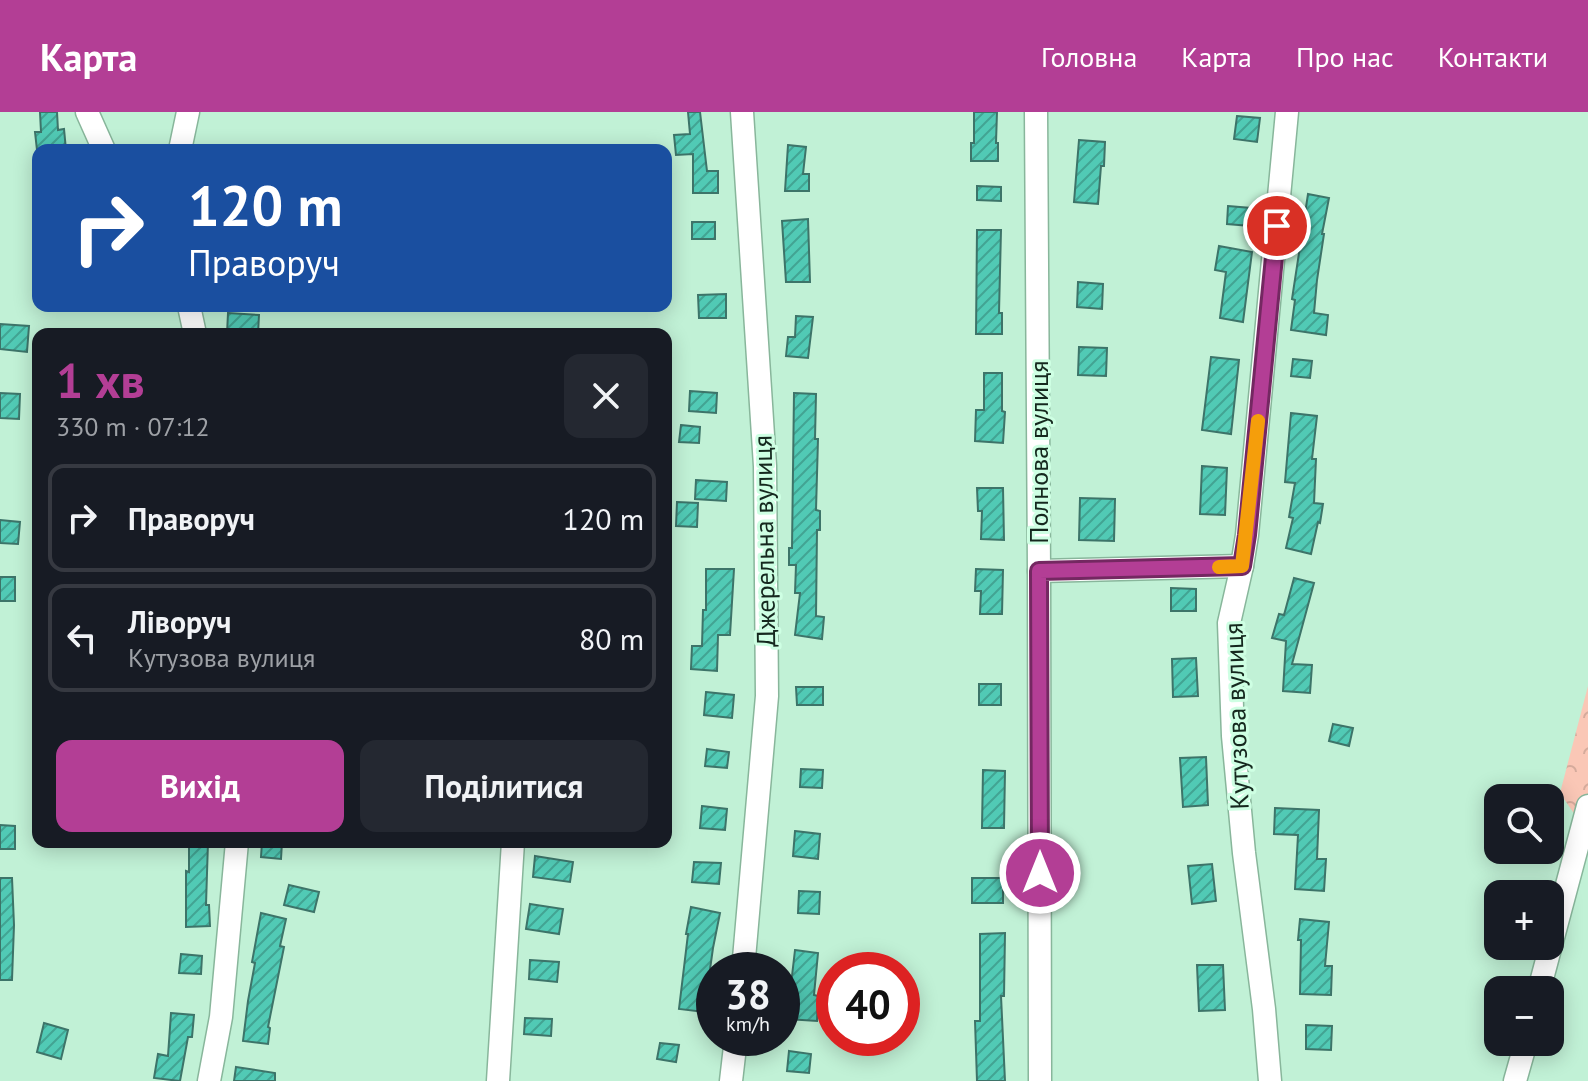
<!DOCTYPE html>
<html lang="uk">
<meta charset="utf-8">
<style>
body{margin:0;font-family:"PT Sans",sans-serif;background:#242831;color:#f1f3f6;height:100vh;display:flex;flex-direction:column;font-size:30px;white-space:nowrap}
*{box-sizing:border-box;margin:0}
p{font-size:26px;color:#9ea1a6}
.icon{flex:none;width:44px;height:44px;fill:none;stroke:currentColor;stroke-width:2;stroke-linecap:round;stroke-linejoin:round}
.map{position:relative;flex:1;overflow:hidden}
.side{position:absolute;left:32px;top:216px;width:640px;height:520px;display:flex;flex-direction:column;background:#171b24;border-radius:16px;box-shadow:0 4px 20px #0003}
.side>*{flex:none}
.banner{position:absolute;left:32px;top:32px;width:640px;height:168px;border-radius:16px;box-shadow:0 4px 20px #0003;background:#1a4fa0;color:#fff;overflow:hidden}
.controls{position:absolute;left:1484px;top:672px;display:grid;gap:16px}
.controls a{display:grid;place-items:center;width:80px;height:80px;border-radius:16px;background:#171b24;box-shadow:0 4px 20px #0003;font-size:40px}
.speed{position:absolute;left:696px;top:840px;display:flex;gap:16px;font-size:40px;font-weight:700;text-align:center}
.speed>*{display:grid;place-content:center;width:104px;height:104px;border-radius:50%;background:#171b24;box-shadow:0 4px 20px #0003;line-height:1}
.speed small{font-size:20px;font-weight:400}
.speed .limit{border:12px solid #d22;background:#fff;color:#111}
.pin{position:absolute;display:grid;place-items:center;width:68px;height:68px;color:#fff;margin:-34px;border:4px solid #fff;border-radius:50%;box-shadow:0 2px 8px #0007}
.me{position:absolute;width:88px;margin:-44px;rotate:0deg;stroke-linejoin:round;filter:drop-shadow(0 0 6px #0008)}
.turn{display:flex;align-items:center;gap:28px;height:168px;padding:0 24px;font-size:36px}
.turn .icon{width:104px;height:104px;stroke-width:2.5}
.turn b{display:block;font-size:56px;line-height:68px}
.round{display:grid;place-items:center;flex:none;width:84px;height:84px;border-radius:16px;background:#242831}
.headline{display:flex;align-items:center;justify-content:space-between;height:136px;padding:0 24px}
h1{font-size:48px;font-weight:800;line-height:60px;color:#b33e95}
.cta{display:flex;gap:16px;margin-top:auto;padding:16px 24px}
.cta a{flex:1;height:92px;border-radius:16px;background:#b33e95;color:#fff;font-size:32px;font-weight:800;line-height:92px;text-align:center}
.cta a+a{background:#242831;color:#f1f3f6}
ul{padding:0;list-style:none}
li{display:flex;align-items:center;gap:24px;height:108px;margin:0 16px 12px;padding:0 8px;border:4px solid #363941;border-radius:16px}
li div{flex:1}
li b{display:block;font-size:30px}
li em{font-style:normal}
header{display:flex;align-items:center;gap:48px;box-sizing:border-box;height:112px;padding:0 40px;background:#b33e95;color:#fff}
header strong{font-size:38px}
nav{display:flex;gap:44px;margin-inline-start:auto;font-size:28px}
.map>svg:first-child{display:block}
.forest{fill:url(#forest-crowns)}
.building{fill:url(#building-hatch);stroke:#3d7469;stroke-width:2}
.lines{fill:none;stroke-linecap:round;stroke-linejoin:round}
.minor-casing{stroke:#88b69b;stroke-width:25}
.minor{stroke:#fff;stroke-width:22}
.route-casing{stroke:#742861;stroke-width:20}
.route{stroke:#b33e95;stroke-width:14}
.slow{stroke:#f59e0b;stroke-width:14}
.labels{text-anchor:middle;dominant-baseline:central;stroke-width:6;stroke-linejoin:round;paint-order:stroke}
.street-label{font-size:26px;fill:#15281e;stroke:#ceffe3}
</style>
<header>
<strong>Карта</strong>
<nav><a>Головна</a><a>Карта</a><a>Про нас</a><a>Контакти</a></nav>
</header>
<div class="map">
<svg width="1588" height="969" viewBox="0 0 1588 969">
<defs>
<pattern id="forest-crowns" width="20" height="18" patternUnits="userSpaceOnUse" patternTransform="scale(2)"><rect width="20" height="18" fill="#fac7b6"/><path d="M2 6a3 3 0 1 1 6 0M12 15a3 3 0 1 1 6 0" fill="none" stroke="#d5ab9c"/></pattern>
<pattern id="building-hatch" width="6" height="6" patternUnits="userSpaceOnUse" patternTransform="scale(2)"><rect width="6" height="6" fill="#51cab5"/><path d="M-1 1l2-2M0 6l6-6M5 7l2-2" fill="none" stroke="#42a493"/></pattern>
</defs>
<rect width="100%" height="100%" fill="#c1f1d6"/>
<path class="forest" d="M1588,574V686L1579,709L1560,681Z"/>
<g class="building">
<path d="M40,0H57L58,18L64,17L66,38H37L35,20H41Z"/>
<path d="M688,0H700L707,59H718V81H693V42L676,43L674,23L690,22Z"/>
<path d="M974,0H997L996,31H998V49H971V31H974Z"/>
<path d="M1237,4L1260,6L1257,30L1234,27Z"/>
<path d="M1079,28L1105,30L1104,54H1101L1098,92L1074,90Z"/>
<path d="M788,33L806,35L803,62H809V79H785Z"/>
<path d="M977,74L1001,75V89L977,88Z"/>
<path d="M1308,82L1329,86L1322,122H1324L1317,168L1314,201L1328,203L1326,223L1291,218L1295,188L1292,187Z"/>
<path d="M1228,94L1251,96L1250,114L1227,112Z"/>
<path d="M808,107L810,170H786L782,109Z"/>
<rect x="692" y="110" width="23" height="17"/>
<path d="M977,118H1001L999,201H1002V222H976Z"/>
<path d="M1219,134L1252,140L1243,210L1220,206L1226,160L1215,158Z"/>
<path d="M1078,170L1103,172L1102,197L1077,195Z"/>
<path d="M726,182V206H699L698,183Z"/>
<path d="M228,201L259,203L258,222H227Z"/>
<path d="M796,204L813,205L808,246L786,244L788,225H795Z"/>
<path d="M0,212L29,214L27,240L0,237Z"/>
<path d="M1079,235L1107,236L1106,264L1078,263Z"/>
<path d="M1211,245L1239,248L1231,322L1202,318Z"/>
<path d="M1293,247L1312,249L1310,266L1291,264Z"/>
<path d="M984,261H1002V299L1005,300L1003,331L975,329L976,298H984Z"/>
<path d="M690,279L717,281L716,301L689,299Z"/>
<path d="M0,281L20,282L19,307L0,306Z"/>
<path d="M794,281L816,282L815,327H818L816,398L820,399V418H817L816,504L824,505L822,527L795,523L800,481H795L796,453H789V436H792Z"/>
<path d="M1291,301L1317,304L1312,347H1316L1314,391L1323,392L1320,411L1318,410L1311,442L1286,436L1293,406L1289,405L1295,371L1285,370Z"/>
<path d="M681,313L700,315L699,331L679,330Z"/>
<path d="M1202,354L1227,356L1225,403L1200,402Z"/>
<path d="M696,368L727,370L726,389L695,387Z"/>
<path d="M977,376H1003L1004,428L981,427L982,399H978Z"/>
<path d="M1080,386L1115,387L1114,429L1079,428Z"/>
<path d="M677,390L698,391L697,415L676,414Z"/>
<path d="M0,408L20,410L18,432L0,431Z"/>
<path d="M706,457H734L730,523H718L717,559L691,557L692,534H702L703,498H706Z"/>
<path d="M976,457L1003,458L1002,502H980L981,479H975Z"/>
<rect x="0" y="465" width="15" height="24"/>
<path d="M1294,466L1314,471L1292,552L1312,553L1310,581L1283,579L1286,529L1272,526L1279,502L1284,503Z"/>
<path d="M1171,476L1196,477V499H1171Z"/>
<path d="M1196,546L1198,584L1173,585L1172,547Z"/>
<rect x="979" y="572" width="22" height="21"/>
<path d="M796,575H823V593H797Z"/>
<path d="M706,580L734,583L732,606L704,603Z"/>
<path d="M1333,612L1353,616L1349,634L1329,629Z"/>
<path d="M707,637L729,640L727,656L705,654Z"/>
<path d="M1206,645L1208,693L1183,695L1180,646Z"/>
<path d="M801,657L823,658L822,676L800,675Z"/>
<path d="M983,658L1005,659L1004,716H982Z"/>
<path d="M702,694L727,697L725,718L700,716Z"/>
<path d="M1275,696L1319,698L1317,747H1326L1324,779L1295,777L1298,723L1274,722Z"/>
<path d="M0,713L15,714V737H0Z"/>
<path d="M795,719L820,722L818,747L793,744Z"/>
<path d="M189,730H208L206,793H209L210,814L186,815V759L189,760Z"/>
<path d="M262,730H282L281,747L261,745Z"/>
<path d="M535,744L573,750L570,770L533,765Z"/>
<path d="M694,750L721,751L719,772L692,770Z"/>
<path d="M1212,752L1216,789L1192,792L1188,754Z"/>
<path d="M0,766H12L14,813L12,868H0Z"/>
<rect x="972" y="766" width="31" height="25"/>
<path d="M289,773L319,780L314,800L284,793Z"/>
<path d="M799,779L820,780L819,802L798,801Z"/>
<path d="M530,792L563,797L559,822L526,817Z"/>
<path d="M691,795L720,801L713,836L704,900L679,897L688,822H686Z"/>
<path d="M261,801L286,807L280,834L284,835L268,915L270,916L268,932L243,929L248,889L255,851L252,850Z"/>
<path d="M1300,807L1329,810L1325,854H1332L1331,883L1300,882L1301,828H1298Z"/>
<path d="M1005,821L1004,884H1001L1005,969H977L975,909H980V822Z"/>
<path d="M795,838L818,841L814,883L818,884L817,909L787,907Z"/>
<path d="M181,842L202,844L201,862L179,861Z"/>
<path d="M530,848L559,850L557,870L529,867Z"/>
<path d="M1197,853H1223L1225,898L1199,899Z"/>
<path d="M171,901L194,903L192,925H188L180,969L154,966L158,942L168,944Z"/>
<path d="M525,906L552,907L551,924L524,922Z"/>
<path d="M44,911L68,918L61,947L37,940Z"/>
<path d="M1306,913L1332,914L1331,938L1306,937Z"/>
<path d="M660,931L679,933L676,950L657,947Z"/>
<path d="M789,939L811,942L809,961L787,959Z"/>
<path d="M236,955L275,961V969H234Z"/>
</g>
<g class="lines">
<defs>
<g id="minor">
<path d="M87,0L104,38"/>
<path d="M742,0L765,354L767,584L743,858"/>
<path d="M1036,0L1039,459L1040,969"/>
<path d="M180,38L188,0"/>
<path d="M189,194L195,222"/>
<path d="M1039,459L1242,454"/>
<path d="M1539,878L1588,694"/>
<path d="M209,969L221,905L237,730"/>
<path d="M498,969L513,730"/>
<path d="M731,969L736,926"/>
<path d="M1270,969L1264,897L1244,741L1233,624L1229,511L1242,454L1247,423L1287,0"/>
<path d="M1515,969L1526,930"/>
</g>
</defs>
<use href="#minor" class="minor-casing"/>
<use href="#minor" class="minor"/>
</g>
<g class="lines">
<defs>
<path id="route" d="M1040,761L1039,459L1242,454L1247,423L1277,114"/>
</defs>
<use href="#route" class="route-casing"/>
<use href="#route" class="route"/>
<path class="slow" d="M1219,455L1242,454L1258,309"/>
</g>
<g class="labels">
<g class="street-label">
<text transform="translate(1038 340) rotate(-90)">Полнова вулиця</text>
<text transform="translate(764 429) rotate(-91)">Джерельна вулиця</text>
<text transform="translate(1236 604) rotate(-92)">Кутузова вулиця</text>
</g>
</g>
</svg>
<div class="controls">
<a><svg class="icon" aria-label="search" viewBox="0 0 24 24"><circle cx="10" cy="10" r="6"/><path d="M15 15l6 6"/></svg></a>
<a>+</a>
<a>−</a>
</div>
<div class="speed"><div>38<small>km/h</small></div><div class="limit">40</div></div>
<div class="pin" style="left:1277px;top:114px;background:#d93025"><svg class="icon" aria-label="arrive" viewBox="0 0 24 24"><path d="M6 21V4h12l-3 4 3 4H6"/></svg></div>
<svg class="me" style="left:1040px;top:761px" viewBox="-20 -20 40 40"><circle r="17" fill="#b33e95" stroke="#fff" stroke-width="3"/><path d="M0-11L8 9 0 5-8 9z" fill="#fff"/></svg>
<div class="banner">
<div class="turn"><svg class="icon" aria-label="right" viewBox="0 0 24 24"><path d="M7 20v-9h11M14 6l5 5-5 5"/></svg><div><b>120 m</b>Праворуч</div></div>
</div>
<section class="side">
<div class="headline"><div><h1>1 хв</h1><p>330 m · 07:12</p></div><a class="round"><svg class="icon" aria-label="close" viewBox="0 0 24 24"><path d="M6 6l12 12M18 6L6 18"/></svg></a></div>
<ul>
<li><svg class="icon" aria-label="right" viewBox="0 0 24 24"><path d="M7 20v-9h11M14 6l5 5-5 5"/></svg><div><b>Праворуч</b></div><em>120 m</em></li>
<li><svg class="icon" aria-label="left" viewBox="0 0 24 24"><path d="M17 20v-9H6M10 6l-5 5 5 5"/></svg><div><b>Ліворуч</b><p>Кутузова вулиця</p></div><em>80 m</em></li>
</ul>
<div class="cta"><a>Вихід</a><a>Поділитися</a></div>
</section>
</div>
